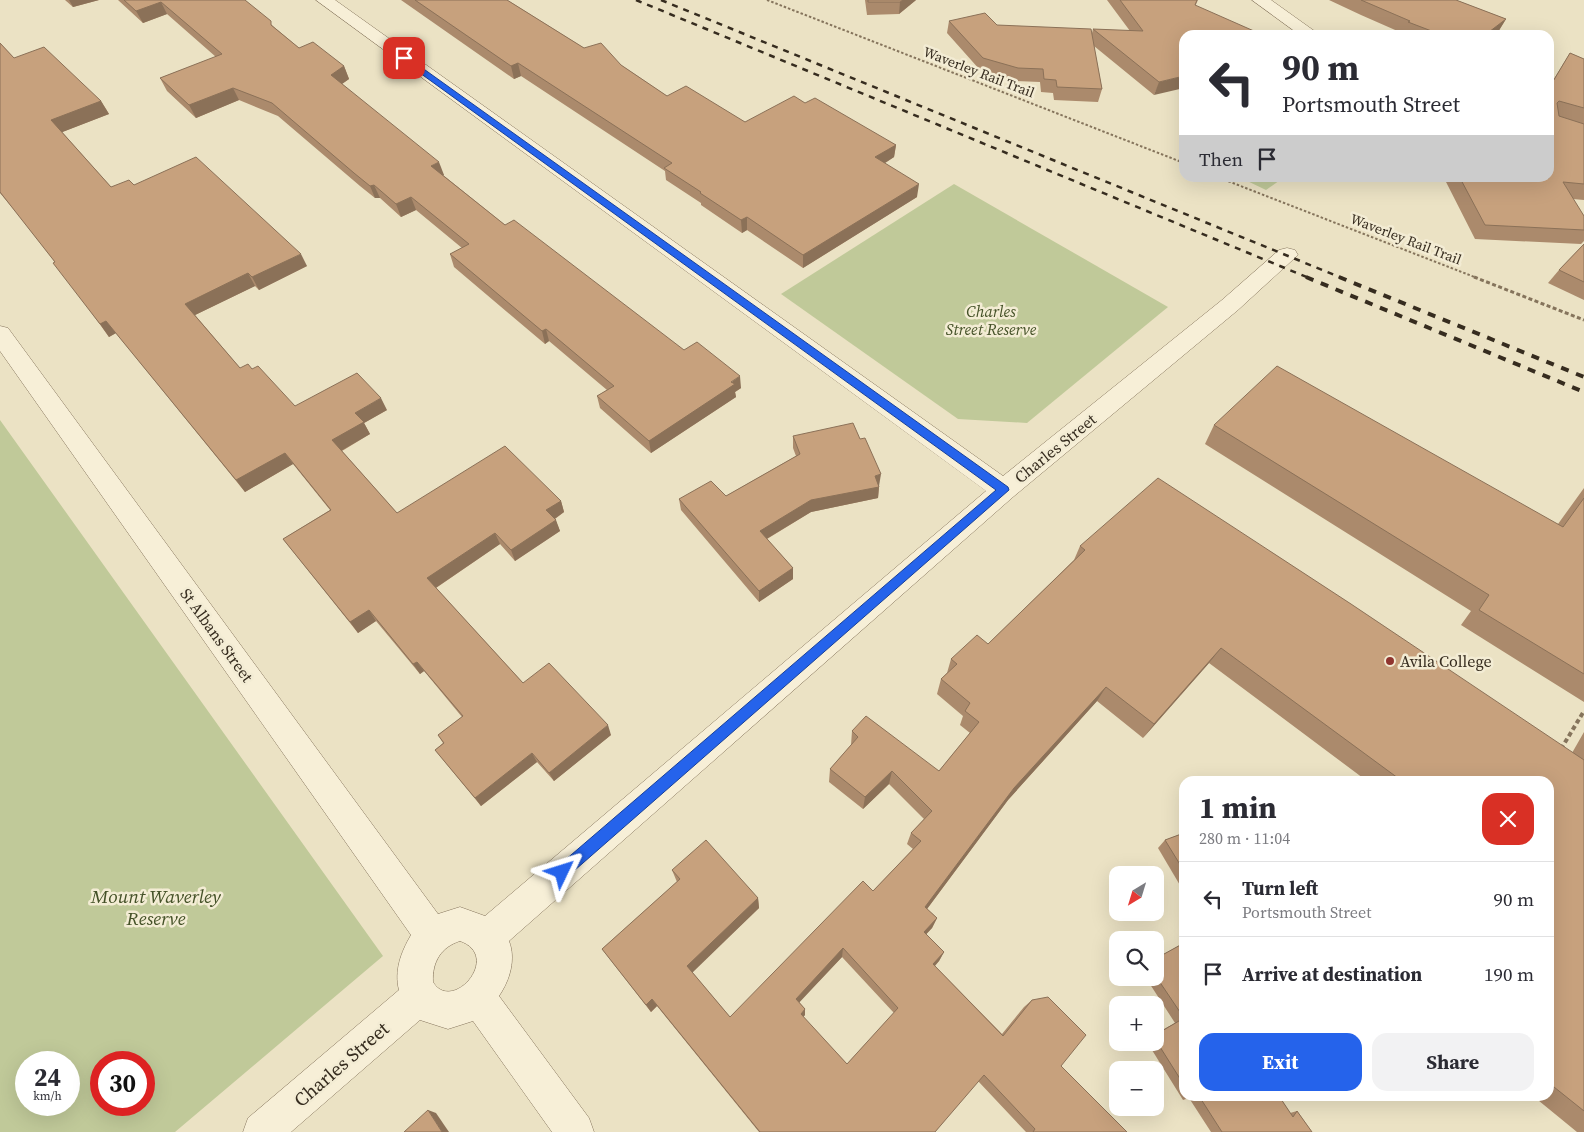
<!DOCTYPE html>
<meta charset="utf-8">
<style>
body{margin:0;font-family:"Source Serif 4",serif;background:#f2f2f3;color:#2b2b33;height:100vh;display:flex;flex-direction:column;font-size:19px;white-space:nowrap}
*{box-sizing:border-box;margin:0}
p{font-size:16px;color:#7c7c81}
.icon{flex:none;width:28px;height:28px;fill:none;stroke:currentColor;stroke-width:2;stroke-linecap:round;stroke-linejoin:round}
.map{position:relative;flex:1;overflow:hidden}
.panel{position:absolute;left:1179px;top:776px;width:375px;height:325px;display:flex;flex-direction:column;background:#fff;border-radius:15px;box-shadow:0 5px 20px #0002}
.panel>*{flex:none}
.hud{position:absolute;left:1179px;top:30px;width:375px;height:152px;border-radius:15px;box-shadow:0 5px 20px #0002;background:#fff;color:#2b2b33;overflow:hidden}
.needle{width:32px;rotate:218deg}
.buttons{position:absolute;left:1109px;top:866px;display:grid;gap:10px}
.buttons a{display:grid;place-items:center;width:55px;height:55px;border-radius:10px;background:#fff;box-shadow:0 5px 20px #0002;font-size:25px}
.speed{position:absolute;left:15px;top:1051px;display:flex;gap:10px;font-size:25px;font-weight:700;text-align:center}
.speed>*{display:grid;place-content:center;width:65px;height:65px;border-radius:50%;background:#fff;box-shadow:0 5px 20px #0002;line-height:1}
.speed small{font-size:12px;font-weight:400}
.speed .limit{border:8px solid #d22;background:#fff;color:#111}
.pin{position:absolute;display:grid;place-items:center;width:42px;height:42px;color:#fff;margin:-21px;border-radius:10px;box-shadow:0 2px 8px #0006}
.me{position:absolute;width:55px;margin:-28px;rotate:49deg;stroke-linejoin:round;filter:drop-shadow(0 0 4px #0008)}
.turn{display:flex;align-items:center;gap:18px;height:105px;padding:0 20px;font-size:22px}
.turn .icon{width:65px;height:65px;stroke-width:2.5}
.turn b{display:block;font-size:35px;line-height:42px}
.then{display:flex;align-items:center;height:48px;padding:0 20px;background:#0003;gap:10px;font-size:19px}
.round{display:grid;place-items:center;flex:none;width:52px;height:52px;border-radius:15px;background:#f2f2f3}
.summary{display:flex;align-items:center;justify-content:space-between;height:85px;padding:0 20px}
h1{font-size:30px;font-weight:700;line-height:38px}
.cta{display:flex;gap:10px;margin-top:auto;padding:10px 20px}
.cta a{flex:1;height:58px;border-radius:15px;background:#2563eb;color:#fff;font-size:20px;font-weight:700;line-height:58px;text-align:center}
.cta a+a{background:#f2f2f3;color:#2b2b33}
ul{padding:0;list-style:none}
li{display:flex;align-items:center;gap:15px;height:75px;padding:0 20px;border-top:1px solid #e1e1e2}
li div{flex:1}
li b{display:block;font-size:19px}
li em{font-style:normal}
.map>svg:first-child{display:block}
.green{fill:#c0c999;fill-rule:evenodd}
.lines{fill:none;stroke-linecap:round;stroke-linejoin:round}
.minor-casing{stroke:#85745c;stroke-width:1}
.path-far2{stroke:#85745c;stroke-width:2;stroke-dasharray:2.5 2;stroke-linecap:butt}
.path-far1{stroke:#85745c;stroke-width:3;stroke-dasharray:4 2.5;stroke-linecap:butt}
.path{stroke:#85745c;stroke-width:4;stroke-dasharray:4.5 3;stroke-linecap:butt}
.minor{fill:#f7efd7;fill-rule:evenodd}
.rail-far1{stroke:#362c1f;stroke-width:2.5;stroke-dasharray:6 6;stroke-linecap:butt}
.rail{stroke:#362c1f;stroke-width:4;stroke-dasharray:8 8;stroke-linecap:butt}
.wall{fill:#ab8a6c;fill-rule:evenodd}
.shaded-wall{fill:#8b7158}
.building{fill:#c7a17d;stroke:#8b7158;fill-rule:evenodd}
.route{fill:#2563eb;stroke:#184099}
.poi-dot{fill:#90352f;stroke:#f3ecd4;stroke-width:2}
.labels{text-anchor:middle;dominant-baseline:central;stroke-width:5;stroke-linejoin:round;paint-order:stroke}
.far-street-label{font-size:14px;fill:#362c1f;stroke:#f3ecd4}
.park-label{font-size:16px;font-style:italic;fill:#445127;stroke:#f3ecd4}
.street-label{font-size:16px;fill:#362c1f;stroke:#f3ecd4}
.poi-label{font-size:16px;fill:#362c1f;stroke:#f3ecd4;text-anchor:start}
.near-park-label{font-size:19px;font-style:italic;fill:#445127;stroke:#f3ecd4}
.near-street-label{font-size:19px;fill:#362c1f;stroke:#f3ecd4}
</style>
<div class="map">
<svg width="1584" height="1132" viewBox="0 0 1584 1132">
<rect width="100%" height="100%" fill="#ebe2c4"/>
<g class="green">
<path d="M1241,178H1283L1266,190Z"/>
<path d="M954,184L1168,307L1027,423L958,419L781,294Z"/>
<path d="M0,420L383,956L175,1132H0ZM26,1062H69V1105H26ZM101,1062H144V1105H101Z"/>
</g>
<g class="lines">
<defs>
<g id="minor">
<path d="M316,0H335L1003,476L1222,300L1279,250L1287,248L1295,250L1298,255L1238,310L1013,497L509,941C516,959 510,980 499,996L589,1118L594,1132H552L473,1021L448,1029L420,1020L291,1132H243L248,1118L399,990C394,971 401,952 411,935L0,351V326L8,328L438,914L460,907L485,916L986,491ZM460,941C503,956 452,1014 433,982C432,962 441,947 460,941Z"/>
<path d="M1252,0H1271L1320,35H1300Z"/>
</g>
</defs>
<use href="#minor" class="minor-casing"/>
<g class="path-far2">
<path d="M767,0L1184,163"/>
<path d="M1220,178L1477,278"/>
</g>
<path class="path-far1" d="M1474,277L1584,320"/>
<path class="path" d="M1561,749L1584,711"/>
<use href="#minor" class="minor"/>
<g class="rail-far1">
<path d="M636,0L1309,278"/>
<path d="M661,0L1342,278"/>
</g>
<g class="rail">
<path d="M1306,277L1584,392"/>
<path d="M1339,277L1584,377"/>
</g>
</g>
<g class="wall">
<path d="M65,0H99L73,7Z"/>
<path d="M118,0H245L274,27L299,48L344,66L349,79L342,84L444,175H443L505,225L684,350L741,388L735,392L736,397L651,453L600,408L597,396L607,390L549,341L545,344L454,267L450,254L462,248L416,210L401,217L380,198H375L360,186L278,116L239,100L196,118L167,91L160,78L216,57L167,14L143,23Z"/>
<path d="M401,0H507L584,48L621,65L667,96L745,122L805,103L896,145L894,157L885,163L917,197L803,268L747,230L742,233L701,205V203L666,180L665,171L521,76L514,79Z"/>
<path d="M865,0H916L899,14L867,15Z"/>
<path d="M1107,0H1198L1154,95L1094,46L1102,89L1098,102L1054,100L1053,93L1041,92L1040,82L1016,81L980,70L947,33L949,21L1092,33L1093,29L1130,31Z"/>
<path d="M1329,0H1456L1506,19L1498,32L1494,35H1402V33L1361,15Z"/>
<path d="M0,43L14,58L101,101L109,114L62,132L111,187L134,185L307,266L259,290L255,286L195,315L240,368L252,369L295,406L387,410L364,423L370,434L342,451L397,513L561,501L564,512L555,519L560,531L515,561L500,544L436,588L523,683L611,735L554,781L537,762L481,806L435,750L443,743L438,735L462,717L424,671L420,674L376,621L358,633L283,539L330,510L293,464L245,492L116,333L109,337L55,262L16,212L0,193Z"/>
<path d="M1570,53L1584,59V200L1573,199L1584,216V241L1581,244L1475,239L1444,178H1549V87Z"/>
<path d="M1584,244V300L1548,283L1559,270Z"/>
<path d="M1214,425L1558,524L1584,488V702L1461,625L1471,611L1205,444Z"/>
<path d="M793,436L879,486L878,498L811,512L767,539L793,568V579L759,602L681,510L679,499L726,496L796,456L793,448Z"/>
<path d="M1080,546L1572,753L1584,732V1132H1577L1533,1096H1549V781H1367L1209,663L1143,738L1097,701L1008,800L927,909L937,918L932,928L926,934L944,952L939,961L935,966L1002,1034L1024,1007L1032,1000L1061,1066L1127,1132H1026L978,1081L935,1132H759L657,1006L651,1012L602,949L677,882L672,870L758,898L759,908L692,972L730,1017L873,891L913,849L907,844L911,833L924,819L889,784L863,809L829,782L830,769L851,745L852,731L939,771L970,733L960,725L963,716L937,694L941,679L947,673L951,659L988,644L1074,560ZM842,957L894,1013L847,1064L803,1017L805,1015V1009L799,1002Z"/>
<path d="M1184,833V892L1158,848L1165,840Z"/>
<path d="M1184,943V1096H1279L1290,1113L1297,1111L1312,1132H1211L1189,1098L1183,1100L1147,1042H1155V1034L1175,1023L1146,978H1155V959Z"/>
</g>
<g class="shaded-wall">
<path d="M69,0H99L73,7Z"/>
<path d="M903,0H916L899,14L900,2Z"/>
<path d="M161,2L167,14L143,23L136,11Z"/>
<path d="M1506,19L1498,32L1494,35H1485Z"/>
<path d="M518,63L521,76L514,79L511,66Z"/>
<path d="M344,66L349,79L336,88L331,75Z"/>
<path d="M1184,76V88L1154,95L1159,82Z"/>
<path d="M233,88L239,100L196,118L189,105Z"/>
<path d="M101,101L109,114L60,133L51,120Z"/>
<path d="M896,145L894,157L874,170L875,157Z"/>
<path d="M439,162L444,175L435,179L431,166Z"/>
<path d="M919,184L917,197L803,268V255Z"/>
<path d="M374,185L380,198H375L370,186Z"/>
<path d="M411,197L416,210L401,217L396,204Z"/>
<path d="M747,217V230L742,233L741,220Z"/>
<path d="M301,254L307,266L259,290L252,277Z"/>
<path d="M248,273L255,286L193,316L185,304Z"/>
<path d="M106,321L116,333L109,337L100,324Z"/>
<path d="M546,329L549,341L545,344L542,331Z"/>
<path d="M740,376L741,388L735,392L736,397L651,453L649,441Z"/>
<path d="M381,398L387,410L364,423L370,434L339,452L332,440L355,413Z"/>
<path d="M285,453L293,464L245,492L236,480Z"/>
<path d="M881,474L879,486L874,487L875,476Z"/>
<path d="M879,487L878,498L811,512L761,542L760,531L811,500Z"/>
<path d="M561,501L564,512L550,522L546,510Z"/>
<path d="M556,520L560,531L515,561L511,550Z"/>
<path d="M495,533L500,544L434,589L427,578Z"/>
<path d="M793,568V579L759,602V591Z"/>
<path d="M369,610L376,621L358,633L350,622Z"/>
<path d="M1221,648L1209,663L1143,738L1154,724Z"/>
<path d="M417,662L424,671L420,674L413,664Z"/>
<path d="M1106,687L1097,701L1008,800L921,917L925,907L1014,788Z"/>
<path d="M608,725L611,735L554,781L549,773Z"/>
<path d="M532,753L537,762L481,806L475,798Z"/>
<path d="M892,771L889,784L863,809L865,797Z"/>
<path d="M758,898L759,908L691,974L687,966Z"/>
<path d="M937,918L932,928L920,941L924,932Z"/>
<path d="M843,948L842,957L796,1006V999Z"/>
<path d="M944,952L939,961L929,972L933,964Z"/>
<path d="M652,999L657,1006L651,1012L646,1005Z"/>
<path d="M805,1009V1015L800,1020L801,1014Z"/>
<path d="M428,1110L436,1113L449,1132H442Z"/>
</g>
<g class="building">
<path d="M124,0H245L271,21V25L299,48L313,42L344,66L331,75L439,162L431,166L505,225L514,220L684,350L697,342L740,376L731,382L735,384L649,441L597,396L614,386L546,329L542,331L450,254L469,244L411,197L396,204L374,185L370,186L354,173L272,103L233,88L189,105L160,78L222,54L161,2L136,11Z"/>
<path d="M415,0H507L584,48L601,43L621,65L667,96L686,86L745,122L794,96L805,103L815,98L896,145L875,157L919,184L803,255L747,217L741,220L700,193L701,192L664,168L672,163L518,63L511,66Z"/>
<path d="M868,0H903L900,2H868Z"/>
<path d="M1120,0H1197L1195,5L1263,35H1184V76L1159,82L1093,29L1143,31Z"/>
<path d="M1361,0H1456L1506,19L1485,35H1442L1408,22L1410,21Z"/>
<path d="M985,13L997,25L1091,29L1102,89L1057,87L1056,80L1044,79L1043,69L1018,68L983,58L949,21Z"/>
<path d="M0,43L14,58L44,47L101,101L51,120L111,187L129,180L134,185L196,157L301,254L252,277L248,273L185,304L240,368L248,364L252,369L258,366L295,406L357,373L381,398L355,413L364,422L332,440L397,513L505,446L561,501L546,510L556,520L511,550L495,533L427,578L523,683L549,663L608,725L549,773L532,753L475,798L435,750L444,743L438,735L463,716L417,662L413,664L369,610L350,622L283,539L331,510L285,453L236,480L106,321L100,324L53,263L55,262L0,192Z"/>
<path d="M1570,53L1584,59V108L1559,101L1557,103L1559,116L1584,124V184L1563,182L1584,216V230L1485,225L1460,178H1549V88Z"/>
<path d="M1584,244V282L1559,270Z"/>
<path d="M1277,366L1563,527L1584,498V674L1479,610L1489,595L1214,425Z"/>
<path d="M853,423L860,439L865,438L881,474L875,476L879,487L811,500L760,531L793,568L759,591L679,499L711,481L726,496L800,454L793,436Z"/>
<path d="M1158,478L1351,604L1584,760V1111L1549,1083V781H1402L1221,648L1154,724L1106,687L1014,788L925,907L937,918L924,932L944,952L933,964L1003,1036L1032,1000L1048,997L1086,1035L1061,1066L1127,1132H1033L1035,1129L984,1075L935,1132H760L652,999L646,1005L602,949L680,879L672,870L706,840L758,898L687,966L730,1017L863,881L873,891L921,841L911,833L932,811L892,771L865,797L830,769L858,737L852,731L866,716L939,771L979,722L965,711L970,703L941,679L957,664L951,659L977,635L988,644L1085,550L1080,546ZM843,948L898,1008L847,1064L801,1014L805,1009L796,999Z"/>
<path d="M1184,833V871L1165,840Z"/>
<path d="M1184,943V1018L1155,975V959Z"/>
<path d="M1184,1018V1085L1155,1039V1035Z"/>
<path d="M1199,1096H1279L1293,1117L1297,1111L1312,1132H1222Z"/>
<path d="M428,1110L442,1132H404Z"/>
</g>
<path class="route" d="M402,57H407L1008,487L1009,490L567,877L562,879L557,877L555,872L557,867L996,490L402,60Z"/>
<circle class="poi-dot" cx="1390" cy="661" r="5"/>
<g class="labels">
<g class="far-street-label">
<text transform="translate(979 72) rotate(21)">Waverley Rail Trail</text>
<text transform="translate(1406 239) rotate(21)">Waverley Rail Trail</text>
</g>
<g class="park-label">
<text x="991" y="311">Charles<tspan x="991" dy="18">Street Reserve</tspan></text>
</g>
<g class="street-label">
<text transform="translate(1055 448) rotate(-39)">Charles Street</text>
<text transform="translate(217 635) rotate(54)">St Albans Street</text>
</g>
<g class="poi-label">
<text x="1400" y="661">Avila College</text>
</g>
<g class="near-park-label">
<text x="156" y="896">Mount Waverley<tspan x="156" dy="22">Reserve</tspan></text>
</g>
<g class="near-street-label">
<text transform="translate(341 1064) rotate(-41)">Charles Street</text>
</g>
</g>
</svg>
<div class="buttons">
<a><svg class="needle" viewBox="-14 -14 28 28"><path d="M0-13l5 13h-10z" fill="#e53935"/><path d="M0 13l5-13h-10z" fill="#7c7c81"/></svg></a>
<a><svg class="icon" aria-label="search" viewBox="0 0 24 24"><circle cx="10" cy="10" r="6"/><path d="M15 15l6 6"/></svg></a>
<a>+</a>
<a>−</a>
</div>
<div class="speed"><div>24<small>km/h</small></div><div class="limit">30</div></div>
<div class="pin" style="left:404px;top:58px;background:#d93025"><svg class="icon" aria-label="arrive" viewBox="0 0 24 24"><path d="M6 21V4h12l-3 4 3 4H6"/></svg></div>
<svg class="me" style="left:562px;top:872px" viewBox="-20 -20 40 40"><path d="M0-17L14 15 0 8-14 15z" fill="#2563eb" stroke="#fff" stroke-width="4"/></svg>
<div class="hud">
<div class="turn"><svg class="icon" aria-label="left" viewBox="0 0 24 24"><path d="M17 20v-9H6M10 6l-5 5 5 5"/></svg><div><b>90 m</b>Portsmouth Street</div></div>
<div class="then">Then<svg class="icon" aria-label="arrive" viewBox="0 0 24 24"><path d="M6 21V4h12l-3 4 3 4H6"/></svg></div>
</div>
<section class="panel">
<div class="summary"><div><h1>1 min</h1><p>280 m · 11:04</p></div><a class="round" style="background:#d93025;color:#fff"><svg class="icon" aria-label="close" viewBox="0 0 24 24"><path d="M6 6l12 12M18 6L6 18"/></svg></a></div>
<ul>
<li><svg class="icon" aria-label="left" viewBox="0 0 24 24"><path d="M17 20v-9H6M10 6l-5 5 5 5"/></svg><div><b>Turn left</b><p>Portsmouth Street</p></div><em>90 m</em></li>
<li><svg class="icon" aria-label="arrive" viewBox="0 0 24 24"><path d="M6 21V4h12l-3 4 3 4H6"/></svg><div><b>Arrive at destination</b></div><em>190 m</em></li>
</ul>
<div class="cta"><a>Exit</a><a>Share</a></div>
</section>
</div>
